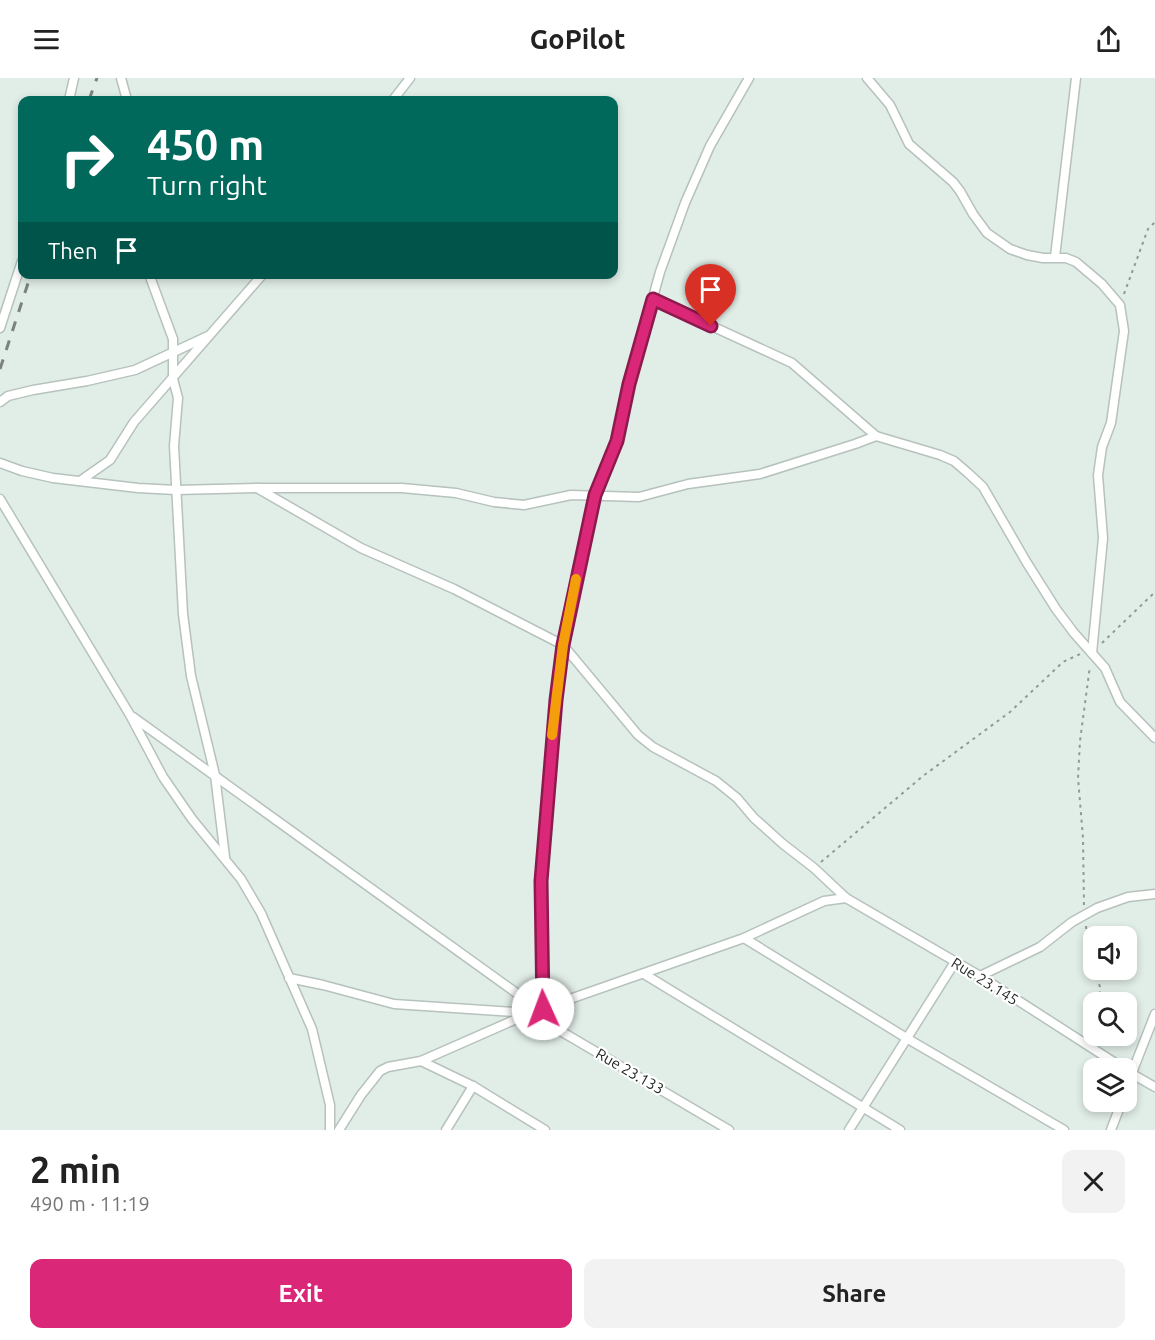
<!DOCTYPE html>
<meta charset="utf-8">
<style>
body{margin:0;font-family:Ubuntu,sans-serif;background:#f2f2f2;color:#222;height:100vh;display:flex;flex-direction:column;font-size:22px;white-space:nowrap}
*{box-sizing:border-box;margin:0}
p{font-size:20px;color:#767676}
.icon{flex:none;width:33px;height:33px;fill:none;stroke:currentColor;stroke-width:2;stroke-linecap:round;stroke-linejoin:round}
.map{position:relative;height:1052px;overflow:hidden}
.drawer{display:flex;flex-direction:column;background:#fff;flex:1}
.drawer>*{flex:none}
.hud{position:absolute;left:18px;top:18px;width:600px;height:183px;border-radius:12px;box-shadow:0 3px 9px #0003;background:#00695c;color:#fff;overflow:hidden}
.tools{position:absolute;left:1083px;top:848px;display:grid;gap:12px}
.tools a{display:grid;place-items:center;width:54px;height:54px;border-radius:12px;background:#fff;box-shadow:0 3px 9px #0003;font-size:30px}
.pin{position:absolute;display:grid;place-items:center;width:51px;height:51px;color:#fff;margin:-62px -26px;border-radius:50% 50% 50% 0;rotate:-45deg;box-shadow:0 0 6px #0007}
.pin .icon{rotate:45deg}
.me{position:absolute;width:66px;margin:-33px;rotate:358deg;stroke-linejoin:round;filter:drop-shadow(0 0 4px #0008)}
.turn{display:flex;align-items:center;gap:21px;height:126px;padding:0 30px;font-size:27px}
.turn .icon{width:78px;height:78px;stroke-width:2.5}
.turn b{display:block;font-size:42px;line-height:51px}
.then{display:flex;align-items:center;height:57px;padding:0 30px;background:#0003;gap:12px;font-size:22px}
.round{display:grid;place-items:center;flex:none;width:63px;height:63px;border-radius:12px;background:#f2f2f2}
.headline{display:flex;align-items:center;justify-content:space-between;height:102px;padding:0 30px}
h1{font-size:36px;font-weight:700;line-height:45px}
.cta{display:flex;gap:12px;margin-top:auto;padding:12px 30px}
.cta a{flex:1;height:69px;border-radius:12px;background:#db2777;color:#fff;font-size:24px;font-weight:700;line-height:69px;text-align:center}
.cta a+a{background:#f2f2f2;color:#222}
header{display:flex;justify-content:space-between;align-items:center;height:78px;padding:0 30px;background:#fff;font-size:27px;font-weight:700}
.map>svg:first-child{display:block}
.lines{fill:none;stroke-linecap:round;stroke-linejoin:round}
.street-casing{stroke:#b6c2bb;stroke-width:11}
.path{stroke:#909994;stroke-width:2;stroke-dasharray:3 4.5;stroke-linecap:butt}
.street{stroke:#fff;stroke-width:8}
.rail{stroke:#7b837f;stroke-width:3;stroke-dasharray:10 10;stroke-linecap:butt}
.route-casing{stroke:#8e194d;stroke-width:15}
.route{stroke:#db2777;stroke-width:10}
.slow{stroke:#f59e0b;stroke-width:10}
.labels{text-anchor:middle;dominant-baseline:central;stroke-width:4.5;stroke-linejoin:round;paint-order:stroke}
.street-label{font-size:15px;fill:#242926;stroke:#fff}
</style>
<header><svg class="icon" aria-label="menu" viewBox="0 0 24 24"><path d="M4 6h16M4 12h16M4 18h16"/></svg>GoPilot<svg class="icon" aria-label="share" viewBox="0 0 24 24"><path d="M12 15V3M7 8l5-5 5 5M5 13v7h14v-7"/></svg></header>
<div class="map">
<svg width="1155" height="1052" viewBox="0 0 1155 1052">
<rect width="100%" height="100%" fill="#e1ede7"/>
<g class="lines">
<defs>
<g id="street">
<path d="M121,0L127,22"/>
<path d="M867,0L890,27L909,66L953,104L960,113L973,136L987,155L1010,171L1027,177L1043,180H1066L1076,184L1102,206L1120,227L1124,253L1111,345L1102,369L1098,397L1103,460L1092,575"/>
<path d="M69,22L74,0"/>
<path d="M393,22L410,0"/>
<path d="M1055,179L1076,0"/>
<path d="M149,196L173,261V301L178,320L174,368L183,536L191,598L215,697L225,779"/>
<path d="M653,221L792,285L876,358L940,377L954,383L968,395L983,409L1027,485L1056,531L1074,555L1105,590L1120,624L1155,660"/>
<path d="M0,250L22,183"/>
<path d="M0,324L8,318L33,312L87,303L135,292L208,258"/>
<path d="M0,385L22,393L53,400L138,410L176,412L257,410H402L456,415L494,424L524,427L571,417L639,419L688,406L760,396L855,366L876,358"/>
<path d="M80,403L110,382L134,344L263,196"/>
<path d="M257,410L361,470L454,511L563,567L638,657L653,669L716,703L737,720L754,740L783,766L814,790L846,820L980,898L1123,990"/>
<path d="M0,421L130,637L163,699L192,741L241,801L261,835L312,951L330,1027V1052"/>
<path d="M133,639L540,932"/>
<path d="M744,860L908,961L1064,1052"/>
<path d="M644,896L900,1052"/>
<path d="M980,898L1040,869L1072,844L1097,830L1128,819L1155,816"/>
<path d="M289,900L323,907L394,926L530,935L729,1052"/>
<path d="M543,931L540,828L548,702L563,567L578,489L595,417L617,363L629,306L660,194L685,125L710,68L749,0"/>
<path d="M421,983L473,1008L545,1052"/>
<path d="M1127,993L1155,1009"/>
<path d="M1126,1010L1155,936"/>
<path d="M339,1052L361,1017L380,993L388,989L421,983L530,935L744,860L824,823L846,820"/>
<path d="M446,1052L473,1008"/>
<path d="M849,1052L955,884"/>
<path d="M1111,1052L1122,1023"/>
</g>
</defs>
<use href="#street" class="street-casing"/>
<g class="path">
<path d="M1124,216L1148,151L1155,144"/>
<path d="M1102,565L1155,514"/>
<path d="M821,784L923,698L1010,634L1063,584L1080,576"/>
<path d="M1084,827L1083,760L1078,700L1080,663L1090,588"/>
<path d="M1086,848L1089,877L1100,909V924"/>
</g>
<use href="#street" class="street"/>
<g class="rail">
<path d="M89,22L97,0"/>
<path d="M0,291L31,196"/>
</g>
</g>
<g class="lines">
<defs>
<path id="route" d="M543,931L541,803L556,622L563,567L595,417L617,363L629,306L653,221L711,248"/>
</defs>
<use href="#route" class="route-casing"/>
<use href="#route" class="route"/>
<path class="slow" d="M552,657L563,567L576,501"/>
</g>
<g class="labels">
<g class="street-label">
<text transform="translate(985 903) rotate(32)">Rue 23.145</text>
<text transform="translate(630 993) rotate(30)">Rue 23.133</text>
</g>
</g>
</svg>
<div class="tools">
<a><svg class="icon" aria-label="sound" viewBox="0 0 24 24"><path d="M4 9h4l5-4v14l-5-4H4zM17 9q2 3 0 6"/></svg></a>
<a><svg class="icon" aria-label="search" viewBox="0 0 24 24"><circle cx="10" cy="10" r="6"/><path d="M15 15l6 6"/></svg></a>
<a><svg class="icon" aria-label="layers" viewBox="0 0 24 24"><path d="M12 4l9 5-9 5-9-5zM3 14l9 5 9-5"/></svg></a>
</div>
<div class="pin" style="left:711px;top:248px;background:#d93025"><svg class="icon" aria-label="arrive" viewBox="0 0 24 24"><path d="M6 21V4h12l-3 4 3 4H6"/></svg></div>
<svg class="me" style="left:543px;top:931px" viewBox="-20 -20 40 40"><circle r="19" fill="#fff"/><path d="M0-13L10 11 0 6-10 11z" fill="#db2777"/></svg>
<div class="hud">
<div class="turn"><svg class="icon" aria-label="right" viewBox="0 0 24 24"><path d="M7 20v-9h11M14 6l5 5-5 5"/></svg><div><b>450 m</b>Turn right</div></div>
<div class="then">Then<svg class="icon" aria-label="arrive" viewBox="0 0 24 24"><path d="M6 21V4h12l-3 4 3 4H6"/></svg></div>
</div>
</div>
<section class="drawer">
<div class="headline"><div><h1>2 min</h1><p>490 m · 11:19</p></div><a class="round"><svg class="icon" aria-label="close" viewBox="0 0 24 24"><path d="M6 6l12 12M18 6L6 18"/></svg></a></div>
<div class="cta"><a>Exit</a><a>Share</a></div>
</section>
